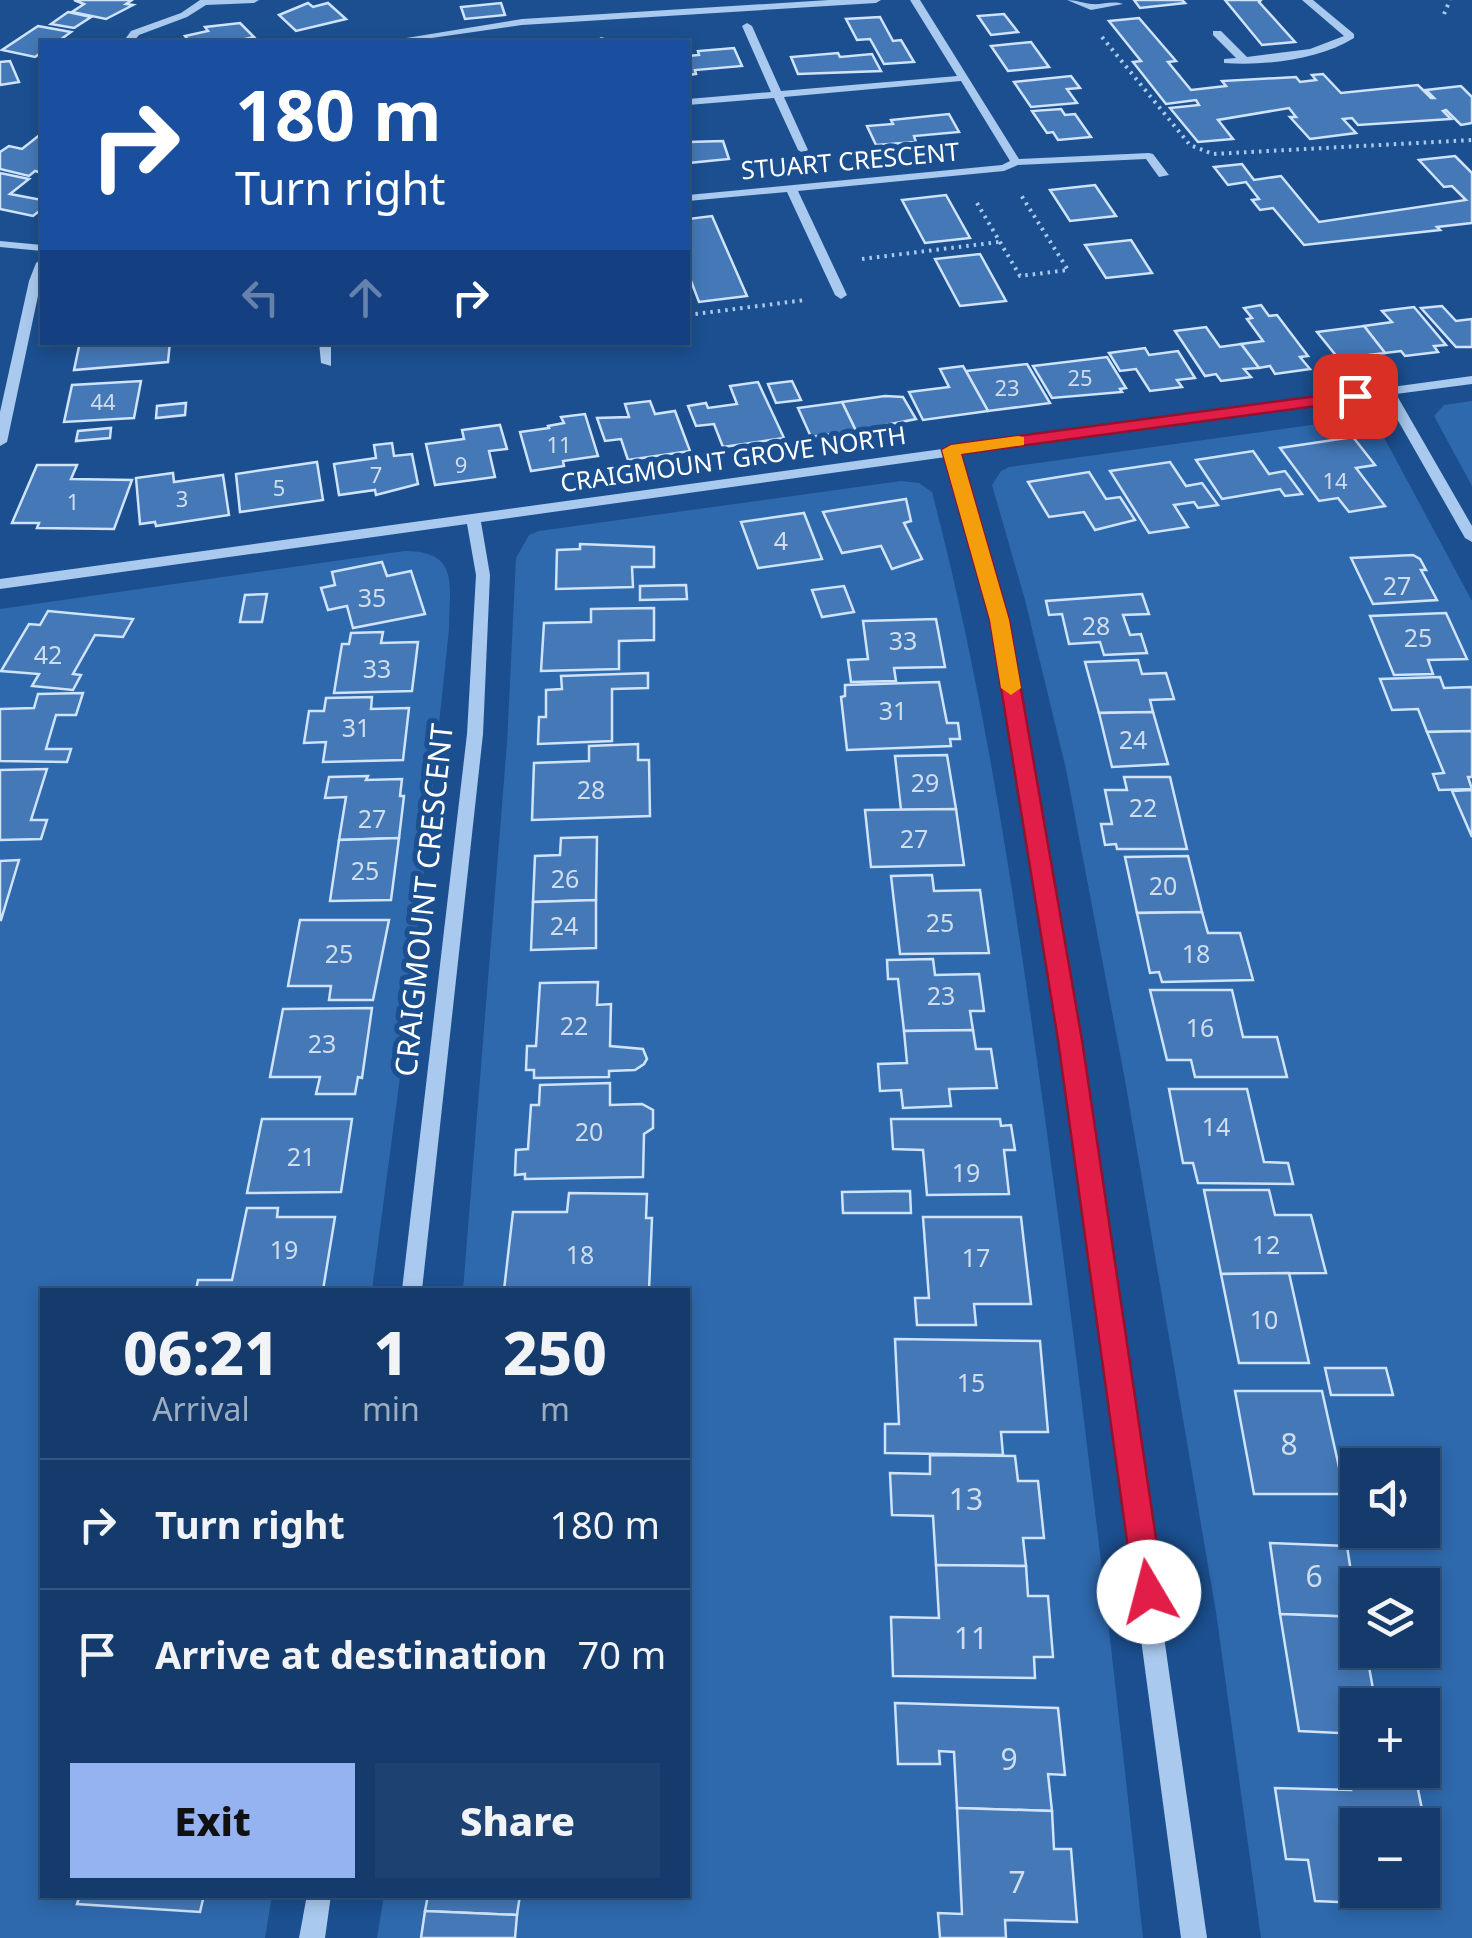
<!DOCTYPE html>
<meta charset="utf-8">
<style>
body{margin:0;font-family:"Noto Sans",sans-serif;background:#1d4271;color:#f1f3f6;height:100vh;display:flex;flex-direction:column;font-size:38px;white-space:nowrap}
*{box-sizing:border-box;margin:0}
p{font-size:32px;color:#9dadc1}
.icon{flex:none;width:55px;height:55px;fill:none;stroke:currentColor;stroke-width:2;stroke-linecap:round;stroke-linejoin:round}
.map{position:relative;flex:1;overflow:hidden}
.side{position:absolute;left:40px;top:1288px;width:650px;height:610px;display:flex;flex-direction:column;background:#143b6b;border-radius:0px;box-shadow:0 5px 15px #0003,0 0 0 2px #33557e}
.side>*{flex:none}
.banner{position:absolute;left:40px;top:40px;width:650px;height:305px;border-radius:0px;box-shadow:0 5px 15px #0003,0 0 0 2px #33557e;background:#1a4fa0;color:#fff;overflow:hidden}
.buttons{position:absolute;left:1340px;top:1448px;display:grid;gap:20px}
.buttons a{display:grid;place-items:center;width:100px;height:100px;border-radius:0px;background:#143b6b;box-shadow:0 5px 15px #0003,0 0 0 2px #33557e;font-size:50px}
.pin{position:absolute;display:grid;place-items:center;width:85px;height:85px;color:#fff;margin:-42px;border-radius:20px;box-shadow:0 5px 15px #0006}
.me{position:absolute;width:110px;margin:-55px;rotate:352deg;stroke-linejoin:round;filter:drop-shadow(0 0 8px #0008)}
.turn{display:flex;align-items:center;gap:35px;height:210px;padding:0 30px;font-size:45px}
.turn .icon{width:130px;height:130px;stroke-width:2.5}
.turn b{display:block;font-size:70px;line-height:85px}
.lanes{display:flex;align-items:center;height:95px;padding:0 30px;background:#0003;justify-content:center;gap:50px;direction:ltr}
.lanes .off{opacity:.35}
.eta{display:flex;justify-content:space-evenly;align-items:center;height:170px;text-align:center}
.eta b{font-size:60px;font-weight:800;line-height:70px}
.cta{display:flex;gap:20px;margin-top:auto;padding:20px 30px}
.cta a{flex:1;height:115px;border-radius:0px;background:#95b2f1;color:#111;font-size:40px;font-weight:800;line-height:115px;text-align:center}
.cta a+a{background:#1d4271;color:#f1f3f6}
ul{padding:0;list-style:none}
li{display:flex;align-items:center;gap:30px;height:130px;padding:0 30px;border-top:2px solid #33557e}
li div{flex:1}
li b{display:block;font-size:38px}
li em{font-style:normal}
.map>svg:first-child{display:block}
.green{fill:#2e69ad;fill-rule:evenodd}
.building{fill:#4478b7;stroke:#cfe3fa;stroke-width:2.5}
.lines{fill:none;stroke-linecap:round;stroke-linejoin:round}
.path{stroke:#a9c9ee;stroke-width:4;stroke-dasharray:2.5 5;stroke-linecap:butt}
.minor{fill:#a9c9ee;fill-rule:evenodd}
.route{fill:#e11d48;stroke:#92132f;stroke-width:2.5}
.slow{fill:#f59e0b}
.labels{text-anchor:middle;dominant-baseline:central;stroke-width:10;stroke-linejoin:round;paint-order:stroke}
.far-number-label{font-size:22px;fill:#d0dded}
.far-street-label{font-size:25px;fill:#fff;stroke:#1b4f8f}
.number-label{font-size:25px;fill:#d0dded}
.street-label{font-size:30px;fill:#fff;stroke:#1b4f8f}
.near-number-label{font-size:30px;fill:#d0dded}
</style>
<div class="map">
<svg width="1472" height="1938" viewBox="0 0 1472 1938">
<rect width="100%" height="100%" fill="#1b4f8f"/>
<g class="green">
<path d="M1472,401V486L1434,416L1444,405Z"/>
<path d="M1347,420L1369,423L1380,430L1472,601V1938H1261L1216,1612L1125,1080L1066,769L1025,600L992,485L1001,471L1009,467ZM1358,1465H1422V1530H1358ZM1358,1585H1422V1650H1358ZM1358,1705H1422V1770H1358ZM1358,1825H1422V1890H1358Z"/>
<path d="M901,481L919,483L932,492C986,698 1016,908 1045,1118C1082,1391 1114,1664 1143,1938H377L384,1895H688V1290H463L507,743L516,558L529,535L539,531Z"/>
<path d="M405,551C461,551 449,587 449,629L410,1001L372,1290H42V1895H272L265,1938H0V609Z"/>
</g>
<g class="building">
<path d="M74,0H132L126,4L133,5L106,19L72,12L84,4Z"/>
<path d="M1134,0H1182L1185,3L1140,8Z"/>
<path d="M1225,0H1261L1259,2L1295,42L1262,45Z"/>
<path d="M308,3L313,7L328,3L346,19L296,31L279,15Z"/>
<path d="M501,3L505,15L465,19L461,7Z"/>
<path d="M68,12L91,17L74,28L51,24Z"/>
<path d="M1004,14L1018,32L991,35L978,16Z"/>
<path d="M880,17L893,41L901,40L914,62L884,64L870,39L857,40L846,19Z"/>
<path d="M1139,18L1176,61L1168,62L1191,90L1226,86L1222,81L1296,77L1300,82L1316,80L1312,75L1323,74L1341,93L1418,85L1431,98H1434L1426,90L1461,86L1472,97V123L1461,125L1446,110L1443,111L1451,119L1358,125L1352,118L1343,119L1356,133L1310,139L1290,117H1296L1289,108L1218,120L1233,139L1198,142L1170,108L1199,105L1196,100L1166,104L1133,62L1141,61L1109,21Z"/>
<path d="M240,23L254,37L232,42H190L185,36L208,31L205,27Z"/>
<path d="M38,26L71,32L60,40L65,42H42V52L35,57L2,50Z"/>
<path d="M1031,42L1049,67L1008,71L991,46Z"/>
<path d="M734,48L742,66L695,70L696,74L688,75V56L699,55L698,51Z"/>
<path d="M838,53L840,57L872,54L881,71L798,74L791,57Z"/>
<path d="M10,61L19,82L0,85V62Z"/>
<path d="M1071,76L1080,88L1067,89L1077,103L1031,107L1014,82Z"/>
<path d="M1061,109L1065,115L1075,114L1091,137L1058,140L1053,132L1047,133L1032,111Z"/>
<path d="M949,114L959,132L914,136L916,142L876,145L867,126L893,124L891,120Z"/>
<path d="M42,133V173L35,171L29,176L0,169V152L9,146L22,149Z"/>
<path d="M723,141L729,159L688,163V142Z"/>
<path d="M1455,156L1472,173V223L1437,227L1440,230L1304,245L1273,208L1260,210L1252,200L1259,199L1246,182L1228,185L1214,167L1242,164L1254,180L1281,176L1319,222L1466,200L1452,186L1444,187L1419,160Z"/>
<path d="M0,173L29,179L10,194L42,200V209L33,216L0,209Z"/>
<path d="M1095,185L1116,216L1070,221L1050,190Z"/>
<path d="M946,195L970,238L925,243L902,200Z"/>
<path d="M712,216L747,296L699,302L688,273V219Z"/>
<path d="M1131,240L1152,273L1106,278L1085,245Z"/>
<path d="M980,254L1006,301L960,306L935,259Z"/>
<path d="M1261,305L1269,316L1277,315L1308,356L1300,357L1310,369L1275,374L1270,366L1259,368L1241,344L1263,341L1247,319L1252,318L1244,308Z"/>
<path d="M1442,306L1456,321L1472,319V347H1456L1421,308Z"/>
<path d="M1414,307L1446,345L1434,346L1438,352L1405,356L1401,351L1385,353L1364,326L1392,322L1382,311Z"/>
<path d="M1364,326L1385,353L1369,355L1372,359L1342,363L1317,332Z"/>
<path d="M1206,327L1220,347L1241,344L1259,368L1244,369L1251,377L1221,381L1216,374L1205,376L1175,331Z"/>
<path d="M80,342H170L168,362L74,370Z"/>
<path d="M1145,348L1149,355L1178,351L1195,378L1177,380L1182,387L1150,391L1136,369L1120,371L1109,353Z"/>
<path d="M1107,357L1126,388L1120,389L1122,392L1052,398L1033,366Z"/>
<path d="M1027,364L1050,403L988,411L966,371Z"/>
<path d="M963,366L988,411L923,420L909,392L949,387L940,369Z"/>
<path d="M141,381L134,418L64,422L72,385Z"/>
<path d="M792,381L801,400L776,403L768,384Z"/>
<path d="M758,382L784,438L723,447L714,424L696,426L688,406L706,403L708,408L737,404L730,386Z"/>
<path d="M885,396L903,397L916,419L856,431L842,402Z"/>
<path d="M650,401L655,414L675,411L690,451L628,460L621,439L605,441L597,418L629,417L625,404Z"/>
<path d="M842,402L856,431L811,437L798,408Z"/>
<path d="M186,403L185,415L156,418L157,406Z"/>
<path d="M585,414L598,456L563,461L564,466L531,471L520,432L549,428L548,426L564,423L561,417Z"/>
<path d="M500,425L507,449L489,451L495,477L435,485L426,444L464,439L462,430Z"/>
<path d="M111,428L110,438L76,441L78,431Z"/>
<path d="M1353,437L1375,465L1356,468L1385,506L1349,512L1338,498L1319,501L1280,448Z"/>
<path d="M392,443L394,456L412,454L418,484L376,495L375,490L339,495L334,464L376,458L374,445Z"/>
<path d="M1253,451L1269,474L1285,471L1302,494L1285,496L1280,489L1222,499L1196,460Z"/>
<path d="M317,462L323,500L240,512L236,474Z"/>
<path d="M1170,462L1186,486L1202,483L1218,505L1198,508L1194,502L1174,505L1188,527L1149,533L1110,471Z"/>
<path d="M37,465H77L71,479L132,480L114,529L37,528L39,523H12Z"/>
<path d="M1089,472L1106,499L1120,497L1135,520L1095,530L1084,512L1049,517L1028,482Z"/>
<path d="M173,473L174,482L223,475L229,515L156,526L155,522L140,524L136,478Z"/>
<path d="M906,499L911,521L904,523L922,559L892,569L881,546L842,553L823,512Z"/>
<path d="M804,513L822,559L758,568L741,522Z"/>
<path d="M580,544L654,547V567H632L633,587L556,589L557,550L580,549Z"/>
<path d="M1413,555L1420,559L1426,570H1421L1437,600L1373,604L1351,558Z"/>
<path d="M382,562L387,576L411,571L425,614L353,628L347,606L328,610L321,588L335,585L332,572Z"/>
<path d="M686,585L687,599L640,600V586Z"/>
<path d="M844,586L854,612L822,617L812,590Z"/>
<path d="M267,594L262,622H240L245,595Z"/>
<path d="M1142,594L1149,614L1123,615L1130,635L1141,634L1147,653L1104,655L1100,642L1069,644L1062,614L1049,615L1046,601Z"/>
<path d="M654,608V640L619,641V669L541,671L544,623L591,622V609Z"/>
<path d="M48,611L133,619L123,637L95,635L73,674L81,675L73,690L32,686L39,674L1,671L29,624L40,625Z"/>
<path d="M1446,613L1467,659L1428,660L1433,674L1394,675L1370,616Z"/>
<path d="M936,619L945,667L894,668L896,681L851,682L848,660L868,659L863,621Z"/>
<path d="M383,632L381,643L418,642L412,691L334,693L342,644H349L351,633Z"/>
<path d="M1138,660L1142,674L1166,673L1174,699L1150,700L1153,712L1099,713L1085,662Z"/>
<path d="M648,673V688L612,689V741L538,744L539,717H546V690L562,689L561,676Z"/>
<path d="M1440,677L1444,688L1472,687V731L1427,732L1418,709L1392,710L1380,679Z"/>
<path d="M939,682L947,723H958L960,739H950L951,746L847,750L841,697L845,696V685Z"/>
<path d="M83,693L76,715H56L46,749H71L67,762L0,761V709L34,708L38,694Z"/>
<path d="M372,697L371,709L409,708L403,760L323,762L326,742L304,743L309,711H324L326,698Z"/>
<path d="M1153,712L1168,764L1112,767L1099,713Z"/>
<path d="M1472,731V777H1468L1472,789L1439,790L1433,774L1444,773L1427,732Z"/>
<path d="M638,744V760H649L650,816L532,820L534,763L589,761V746Z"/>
<path d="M947,755L956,809L901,810L895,756Z"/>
<path d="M47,769L31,820H47L41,839L0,840V770Z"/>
<path d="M368,776L366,780L402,779L400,796H404L399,838L339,840L346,797L325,798L329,777Z"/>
<path d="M1124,777H1170L1187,849H1117L1116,844L1105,845L1101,824H1112L1105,790H1127Z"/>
<path d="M1472,790V837L1452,791Z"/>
<path d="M956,809L964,865L871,867L865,810Z"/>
<path d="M597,837L596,900L533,902L535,856L560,855L561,838Z"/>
<path d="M399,838L391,900L330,901L339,840Z"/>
<path d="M1188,856L1202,912L1137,913L1125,857Z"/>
<path d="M19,860L1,920H0V861Z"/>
<path d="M932,875L934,891L980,890L989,953L900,954L891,876Z"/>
<path d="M596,900V948L531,950L533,902Z"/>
<path d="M1202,912L1208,933H1240L1253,980L1162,982L1159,972L1150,973L1137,913Z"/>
<path d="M300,920H389L373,1000H329L331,986H288Z"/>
<path d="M933,959L935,975L979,974L984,1011H970L973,1030L904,1031L898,979H888L887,960Z"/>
<path d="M598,982L597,1005L611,1004L610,1046L643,1049L647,1059L644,1064L635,1070L609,1071V1077L534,1078V1070H526L527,1046H536L540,983Z"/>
<path d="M1150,990H1232L1243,1037H1277L1287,1077H1195L1191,1060H1167Z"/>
<path d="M372,1008L362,1078L358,1077L355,1094H316L320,1077H270L283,1009Z"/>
<path d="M973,1030L976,1049H991L997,1088L949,1089L951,1106L903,1108L901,1090L880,1091L878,1064L907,1063L904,1031Z"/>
<path d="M610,1083V1105L642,1104L653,1110V1128L644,1134L643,1177L525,1179V1174L515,1175L516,1150L528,1149L531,1105H539L540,1085Z"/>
<path d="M1169,1089H1247L1264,1162L1288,1163L1293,1184L1198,1183L1193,1163H1183Z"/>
<path d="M262,1119H352L341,1192L247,1193Z"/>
<path d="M891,1119H1000L1001,1126L1011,1125L1015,1150H1004L1009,1194L927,1195L923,1150L893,1149Z"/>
<path d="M1204,1190H1269L1275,1215H1311L1326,1273L1221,1274Z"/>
<path d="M910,1191L911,1213H843L842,1192Z"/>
<path d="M569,1193L647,1194L646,1218H652L649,1290H504L513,1212H567Z"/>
<path d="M247,1208H278L277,1217H335L323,1290H196L198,1280H232Z"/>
<path d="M923,1217H1021L1031,1304H974L976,1325H917L915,1298H929Z"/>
<path d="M1289,1273L1309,1363H1239L1221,1274Z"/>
<path d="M895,1339L1040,1341L1048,1432H1001L1003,1455L885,1453V1424H899Z"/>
<path d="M1325,1368H1386L1393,1395H1331Z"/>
<path d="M1235,1391H1322L1345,1494H1254Z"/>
<path d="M930,1455L1015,1456L1018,1481H1038L1044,1538H1023L1026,1566L936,1565L933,1516L892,1515L890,1473L930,1474Z"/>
<path d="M1422,1511H1430L1439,1541H1378L1375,1530H1422Z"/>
<path d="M1270,1543L1347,1546L1358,1617L1280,1614Z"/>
<path d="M936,1565L1026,1566L1028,1596H1048L1053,1657H1034L1035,1678L893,1676L891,1617L939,1618Z"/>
<path d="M1280,1614L1358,1617V1650H1366L1373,1689L1416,1690L1419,1705H1358V1734L1299,1731Z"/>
<path d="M895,1703L1058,1708L1065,1775L1048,1774L1052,1811L957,1808L954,1752L939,1751L940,1764H898Z"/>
<path d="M1346,1761H1358V1770H1414L1424,1819L1394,1818L1395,1825H1358V1890H1407L1410,1905L1315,1901L1308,1860L1286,1859L1275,1788L1351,1790Z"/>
<path d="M957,1808L1052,1811L1054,1849H1071L1077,1922L1005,1920L1006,1938H940L938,1913L962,1914Z"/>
<path d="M80,1895H204L200,1912L77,1904Z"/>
<path d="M428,1895H520L517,1915L425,1911Z"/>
<path d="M425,1911L517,1915L515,1938H421Z"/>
</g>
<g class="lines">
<g class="path">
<path d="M1444,14L1450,0"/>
<path d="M1102,37L1190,145L1213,154L1472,140"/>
<path d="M977,203L1020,276L1068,270L1021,195"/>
<path d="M862,259L999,242"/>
<path d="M688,315L805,300"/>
</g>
<g class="minor">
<path d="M200,0H259L254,3L206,5L187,17L139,35L133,42H123L131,31L181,13Z"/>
<path d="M829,0H881L876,3L522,25L404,42H382L522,19Z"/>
<path d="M910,0H920L1019,159L1149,153L1153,154L1169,175L1159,177L1146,159L1018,165L1004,171L798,191L847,295L841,299L835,295L787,192L688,201V195L1002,165L1010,161L961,81L784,97L808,150L803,153L798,150L774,98L688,105V99L771,92L742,26L747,23L752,26L781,91L957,76Z"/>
<path d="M1067,0C1076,0 1083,3 1091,4C1103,5 1112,0 1123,4L1091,10Z"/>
<path d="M1302,0H1313L1354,34V38C1319,60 1264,66 1224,63V59L1236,58L1213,35V31H1221L1247,57L1310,49L1344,36Z"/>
<path d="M601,37L605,38L607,42H597L596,40Z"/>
<path d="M0,241L42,245V251L0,247Z"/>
<path d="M42,259V277L7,442L0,446V412L29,281L36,263Z"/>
<path d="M319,342H331V366L321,363Z"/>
<path d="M1472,376V384L1396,394L1472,526V542L1465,538L1384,396L959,455L1006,620L1079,1041L1207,1938H1181L1061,1041L992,620L946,457L481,522L490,575L483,734L422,1290H402L467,734L476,575L467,524L0,589V579Z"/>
<path d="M307,1895H331L325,1938H299Z"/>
</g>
</g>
<path class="route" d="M1355,391L1361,393V400L961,454L1009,620L1082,1040L1164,1592L1159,1603L1149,1607L1139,1603L1134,1592L1058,1040L990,620L942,450L951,445Z"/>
<path class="slow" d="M1018,436L1024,437V445L961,454L1009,620L1021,688L1011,695L1001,688L990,620L942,450L951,445Z"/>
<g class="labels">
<g class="far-number-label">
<text x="1080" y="377">25</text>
<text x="1007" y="387">23</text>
<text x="103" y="401">44</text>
<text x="559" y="444">11</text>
<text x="461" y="464">9</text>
<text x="376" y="474">7</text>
<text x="1335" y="480">14</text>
<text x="279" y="487">5</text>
<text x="182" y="498">3</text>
<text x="73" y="501">1</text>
</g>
<g class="far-street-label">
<text transform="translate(850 160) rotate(-5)">STUART CRESCENT</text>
<text transform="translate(733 458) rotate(-8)">CRAIGMOUNT GROVE NORTH</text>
</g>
<g class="number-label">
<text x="781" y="540">4</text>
<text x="1397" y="585">27</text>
<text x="372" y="597">35</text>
<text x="1096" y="625">28</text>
<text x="1418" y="637">25</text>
<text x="903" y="640">33</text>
<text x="48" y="654">42</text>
<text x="377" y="668">33</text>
<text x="893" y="710">31</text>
<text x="356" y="727">31</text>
<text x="1133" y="739">24</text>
<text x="925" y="782">29</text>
<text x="591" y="789">28</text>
<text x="1143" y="807">22</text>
<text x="372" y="818">27</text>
<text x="914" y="838">27</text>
<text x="365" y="870">25</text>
<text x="565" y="878">26</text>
<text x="1163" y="885">20</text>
<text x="940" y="922">25</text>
<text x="564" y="925">24</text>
<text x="339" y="953">25</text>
<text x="1196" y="953">18</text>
<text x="941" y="995">23</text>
<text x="574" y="1025">22</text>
<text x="1200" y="1027">16</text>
<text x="322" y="1043">23</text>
<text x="1216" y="1126">14</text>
<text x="589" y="1131">20</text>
<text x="301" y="1156">21</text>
<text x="966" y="1172">19</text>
<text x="1266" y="1244">12</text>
<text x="284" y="1249">19</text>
<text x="580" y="1254">18</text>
<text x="976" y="1257">17</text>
<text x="1264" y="1319">10</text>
<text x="971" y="1382">15</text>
</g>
<g class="street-label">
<text transform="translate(423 900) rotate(-84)">CRAIGMOUNT CRESCENT</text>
</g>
<g class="near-number-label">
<text x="1289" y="1443">8</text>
<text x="966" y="1498">13</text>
<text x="1314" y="1575">6</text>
<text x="971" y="1637">11</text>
<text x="1009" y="1758">9</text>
<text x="1017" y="1881">7</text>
</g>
</g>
</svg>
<div class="buttons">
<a><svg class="icon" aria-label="sound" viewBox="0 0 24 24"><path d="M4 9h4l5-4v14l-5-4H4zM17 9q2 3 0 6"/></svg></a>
<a><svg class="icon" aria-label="layers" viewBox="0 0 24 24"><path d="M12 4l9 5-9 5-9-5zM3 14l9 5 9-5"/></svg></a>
<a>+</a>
<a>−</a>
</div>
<div class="pin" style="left:1355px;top:396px;background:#d93025"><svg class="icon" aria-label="arrive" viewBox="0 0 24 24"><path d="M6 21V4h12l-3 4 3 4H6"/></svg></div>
<svg class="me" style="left:1149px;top:1592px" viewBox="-20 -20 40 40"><circle r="19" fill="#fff"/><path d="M0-13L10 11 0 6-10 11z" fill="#e11d48"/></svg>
<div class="banner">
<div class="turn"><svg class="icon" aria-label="right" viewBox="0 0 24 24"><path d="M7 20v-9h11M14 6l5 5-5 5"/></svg><div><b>180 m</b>Turn right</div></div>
<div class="lanes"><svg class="icon off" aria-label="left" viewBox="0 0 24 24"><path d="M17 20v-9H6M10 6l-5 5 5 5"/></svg><svg class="icon off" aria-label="ahead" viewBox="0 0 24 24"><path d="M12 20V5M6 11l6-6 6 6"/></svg><svg class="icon" aria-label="right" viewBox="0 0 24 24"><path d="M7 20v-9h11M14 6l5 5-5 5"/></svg></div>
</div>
<section class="side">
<div class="eta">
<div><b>06:21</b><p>Arrival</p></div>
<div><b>1</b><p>min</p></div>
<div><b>250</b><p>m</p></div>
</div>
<ul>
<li><svg class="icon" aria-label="right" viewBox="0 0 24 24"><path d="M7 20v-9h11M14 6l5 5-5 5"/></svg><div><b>Turn right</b></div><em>180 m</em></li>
<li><svg class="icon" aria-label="arrive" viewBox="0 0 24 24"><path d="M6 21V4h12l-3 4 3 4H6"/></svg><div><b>Arrive at destination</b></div><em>70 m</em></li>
</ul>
<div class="cta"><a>Exit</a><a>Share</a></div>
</section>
</div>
